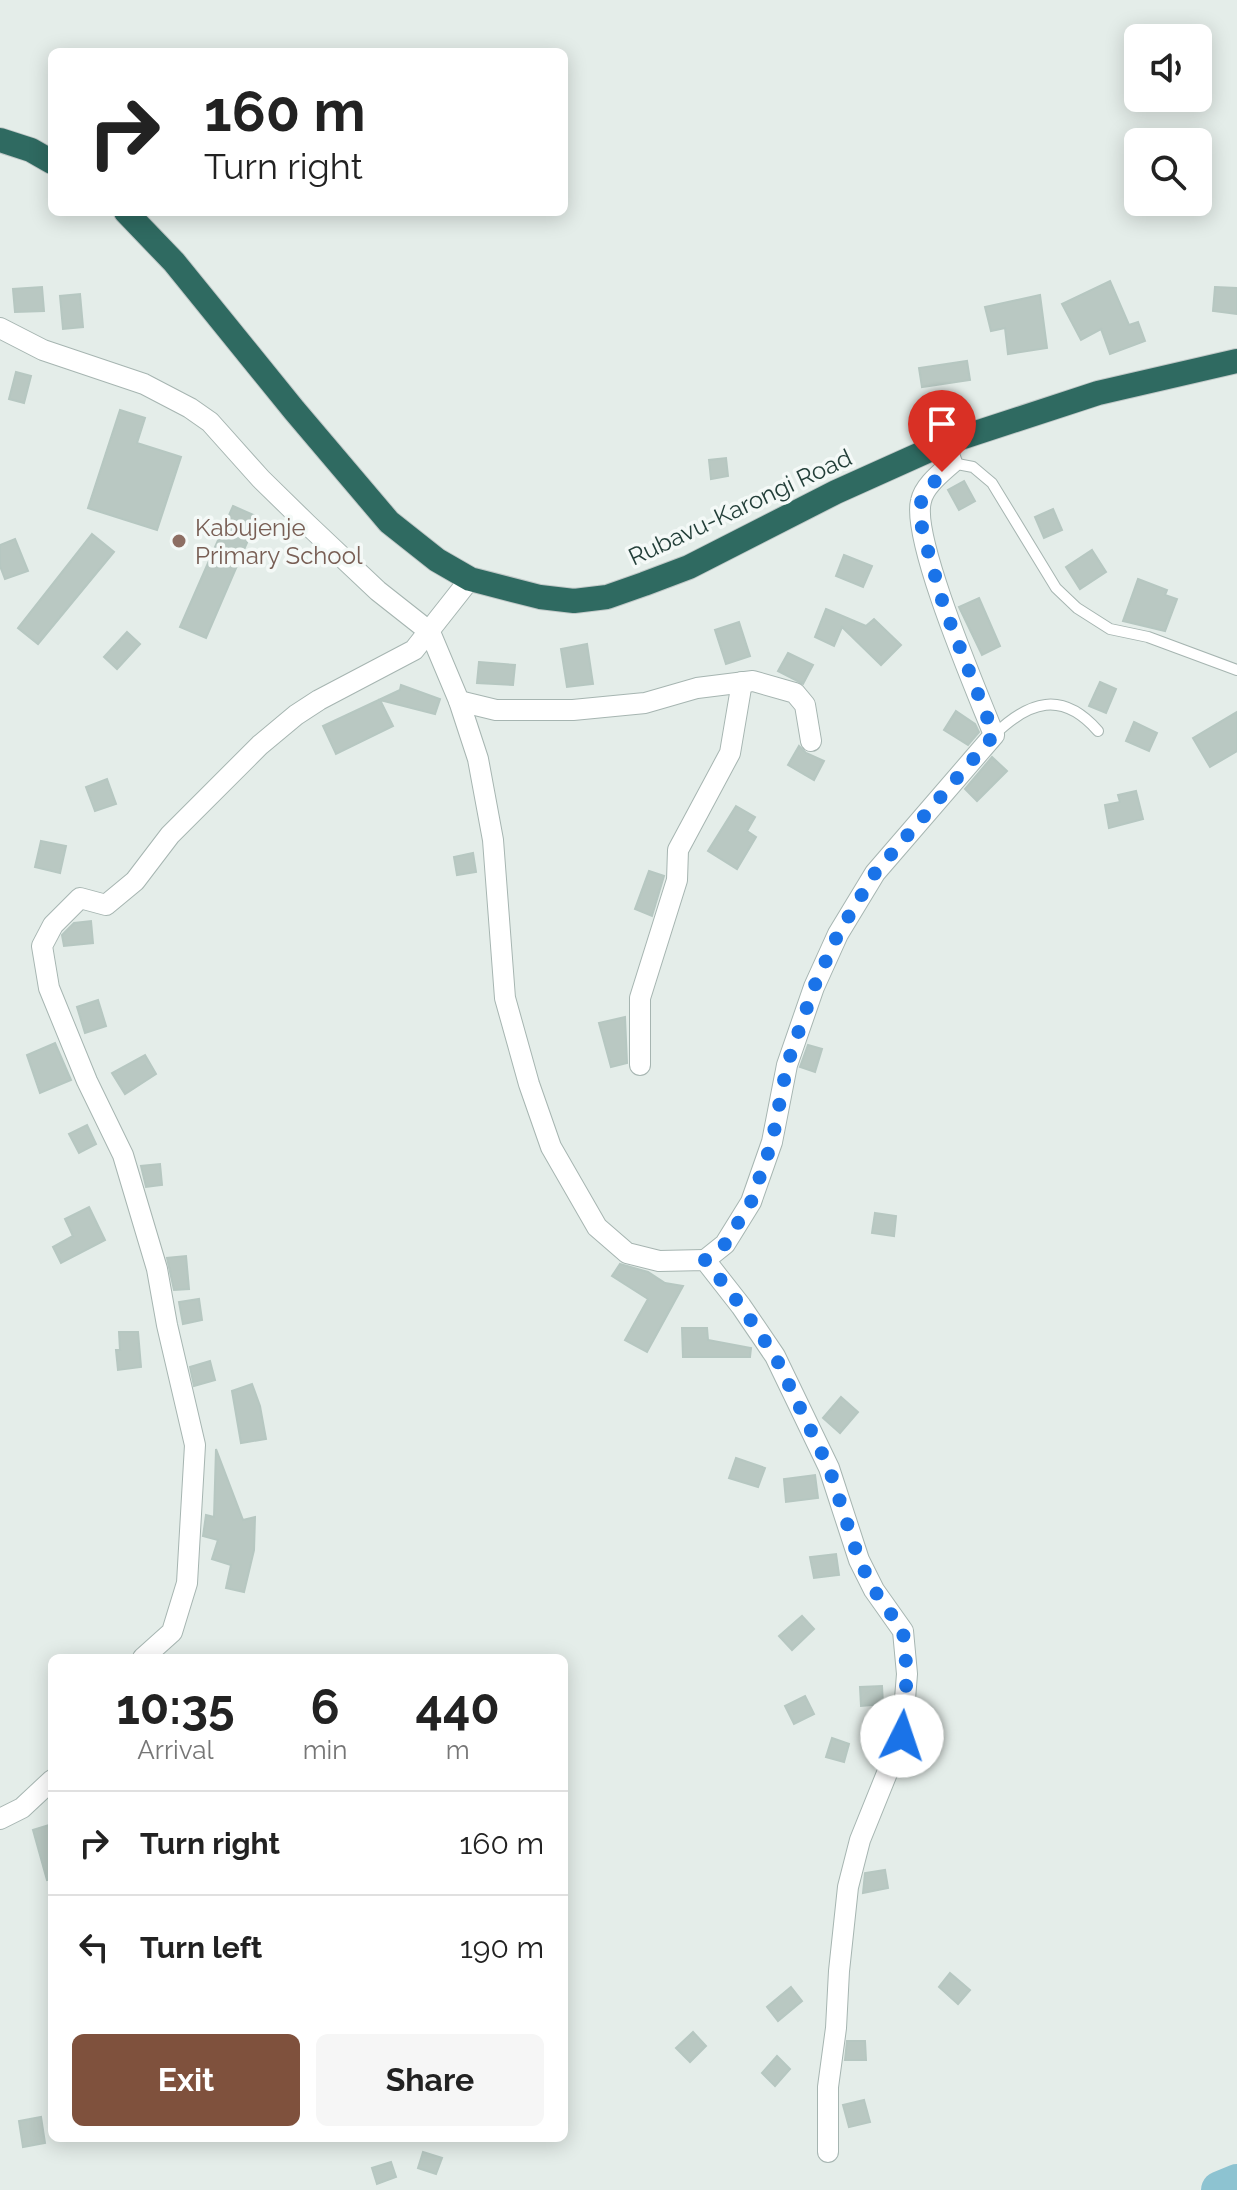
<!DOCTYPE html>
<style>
body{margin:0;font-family:Raleway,sans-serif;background:#f6f6f6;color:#222;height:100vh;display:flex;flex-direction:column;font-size:30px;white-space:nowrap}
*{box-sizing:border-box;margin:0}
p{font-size:26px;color:#767676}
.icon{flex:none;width:44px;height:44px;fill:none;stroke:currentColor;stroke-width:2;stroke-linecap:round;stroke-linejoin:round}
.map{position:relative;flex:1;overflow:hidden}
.details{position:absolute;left:48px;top:1654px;width:520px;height:488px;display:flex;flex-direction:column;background:#fff;border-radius:12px;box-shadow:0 4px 20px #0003}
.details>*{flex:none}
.banner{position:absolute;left:48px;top:48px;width:520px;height:168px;border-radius:12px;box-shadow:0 4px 20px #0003;background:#fff;color:#222;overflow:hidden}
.controls{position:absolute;left:1124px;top:24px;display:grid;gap:16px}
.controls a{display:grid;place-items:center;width:88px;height:88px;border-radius:12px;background:#fff;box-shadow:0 4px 20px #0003;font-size:40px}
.pin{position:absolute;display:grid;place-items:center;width:68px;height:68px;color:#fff;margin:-82px -34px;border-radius:50% 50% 50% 0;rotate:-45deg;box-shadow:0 0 8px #0007}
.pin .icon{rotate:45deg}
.me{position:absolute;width:88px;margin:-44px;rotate:4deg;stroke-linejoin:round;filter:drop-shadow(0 0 6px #0008)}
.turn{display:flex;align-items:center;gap:28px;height:168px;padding:0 24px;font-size:36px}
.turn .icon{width:104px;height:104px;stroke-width:2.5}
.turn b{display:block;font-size:56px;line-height:68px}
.eta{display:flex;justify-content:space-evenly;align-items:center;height:136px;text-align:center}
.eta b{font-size:48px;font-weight:700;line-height:56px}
.primary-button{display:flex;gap:16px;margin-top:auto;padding:16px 24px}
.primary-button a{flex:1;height:92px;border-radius:12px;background:#7f513d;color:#fff;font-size:32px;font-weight:700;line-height:92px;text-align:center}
.primary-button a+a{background:#f6f6f6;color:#222}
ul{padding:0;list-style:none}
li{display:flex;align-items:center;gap:24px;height:104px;padding:0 24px;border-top:2px solid #e0e0e0}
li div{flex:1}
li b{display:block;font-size:30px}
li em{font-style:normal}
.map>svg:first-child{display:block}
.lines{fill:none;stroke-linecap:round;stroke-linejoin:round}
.river{stroke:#8dc3d1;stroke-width:38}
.building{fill:#b9c8c2;stroke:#b6c7c1;stroke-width:2}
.lane-casing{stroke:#a6b5b1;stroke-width:12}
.street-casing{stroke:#a6b5b1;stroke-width:22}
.highway-casing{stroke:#c1c9c8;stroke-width:26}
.lane{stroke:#fff;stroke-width:10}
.street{stroke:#fff;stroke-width:20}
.highway{stroke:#2f6a61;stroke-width:24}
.route{stroke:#1a73e8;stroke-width:14;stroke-dasharray:0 25.2}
.education-dot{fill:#8d6e63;stroke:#f4f9f7;stroke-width:3}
.labels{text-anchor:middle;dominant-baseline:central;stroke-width:7;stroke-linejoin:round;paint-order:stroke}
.street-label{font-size:24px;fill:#233f39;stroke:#f4f9f7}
.education-label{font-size:24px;fill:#785e54;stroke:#f4f9f7;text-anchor:start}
</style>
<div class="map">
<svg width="1237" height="2190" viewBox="0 0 1237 2190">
<rect width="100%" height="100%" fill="#e4ede9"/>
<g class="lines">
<path class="river" d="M1220,2190L1237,2183"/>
</g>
<g class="building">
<path d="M1110,281L1129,325L1138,322L1145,341L1110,354L1101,329L1081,340L1062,304Z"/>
<path d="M42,287L44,311L15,312L13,289Z"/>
<path d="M1215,287L1237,288V314L1213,311Z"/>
<path d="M80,294L83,327L63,329L60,296Z"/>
<path d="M1040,295L1047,348L1008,354L1005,328L991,331L985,307Z"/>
<path d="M967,361L970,380L922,387L919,368Z"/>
<path d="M16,372L31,376L24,403L9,399Z"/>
<path d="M120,410L145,418L137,443L181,457L157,530L88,508Z"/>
<path d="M726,458L728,476L711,479L709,460Z"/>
<path d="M964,481L975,501L959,510L948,490Z"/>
<path d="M233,506L258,517L206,638L180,627Z"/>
<path d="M1053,509L1062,530L1044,538L1035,517Z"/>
<path d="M92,534L114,552L38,644L18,628Z"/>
<path d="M15,539L28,571L5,579L0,566V545Z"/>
<path d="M1092,550L1106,572L1080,589L1066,567Z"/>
<path d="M844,555L872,566L863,587L836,576Z"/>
<path d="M1138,579L1167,590L1165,595L1177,599L1165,631L1123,621Z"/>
<path d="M979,598L1000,646L982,655L959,607Z"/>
<path d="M826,609L866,626L874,619L901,645L881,665L842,627L834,646L815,637Z"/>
<path d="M739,622L750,656L726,664L715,630Z"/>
<path d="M127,632L140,644L117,669L104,657Z"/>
<path d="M587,644L593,684L567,687L561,649Z"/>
<path d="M788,653L813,665L803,684L778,671Z"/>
<path d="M479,662L515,665L513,685L477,683Z"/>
<path d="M1100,682L1116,689L1106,713L1089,706Z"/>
<path d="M401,685L440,699L435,714L380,700L393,726L336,754L323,726L400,690Z"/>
<path d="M956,711L975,724L979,732L968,745L944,730Z"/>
<path d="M1237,712V751L1210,767L1193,738Z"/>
<path d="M1134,722L1157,733L1149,751L1126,741Z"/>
<path d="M799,746L806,753L824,761L814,780L788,765Z"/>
<path d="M992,757L1007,771L977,801L965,789Z"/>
<path d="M107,779L116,804L95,811L86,787Z"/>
<path d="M1136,791L1143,819L1109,828L1105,805L1120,802L1118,795Z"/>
<path d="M736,806L755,817L747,831L756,837L737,869L708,851Z"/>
<path d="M41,841L66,846L60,873L35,867Z"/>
<path d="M473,853L476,872L457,875L454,857Z"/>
<path d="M649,871L664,876L652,916L635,909Z"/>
<path d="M91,921L93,943L64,946L62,935L74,923Z"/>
<path d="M98,1000L106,1026L85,1033L77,1007Z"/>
<path d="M625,1017L627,1063L611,1067L599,1023Z"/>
<path d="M55,1043L71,1080L40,1093L27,1055Z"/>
<path d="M808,1045L822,1049L815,1072L800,1067Z"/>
<path d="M145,1055L156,1074L125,1094L112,1073Z"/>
<path d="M87,1125L96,1144L79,1153L69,1134Z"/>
<path d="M160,1164L162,1185L146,1187L141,1166Z"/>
<path d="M89,1207L105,1240L61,1263L53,1247L73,1236L65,1219Z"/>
<path d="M875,1213L896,1216L894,1236L872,1233Z"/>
<path d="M186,1256L189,1289L174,1290L167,1258Z"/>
<path d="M620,1264L648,1272L665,1283L683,1286L647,1352L625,1340L648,1299L612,1276Z"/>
<path d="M199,1299L202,1320L183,1324L179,1302Z"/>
<path d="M682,1328H707L708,1340L751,1348L750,1357H683Z"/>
<path d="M119,1332H138L141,1367L118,1370L116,1350H120Z"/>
<path d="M210,1361L215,1380L194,1386L190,1367Z"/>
<path d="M252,1384L260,1406L266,1439L241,1443L232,1391Z"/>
<path d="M841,1397L858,1412L840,1433L823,1418Z"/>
<path d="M216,1449L243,1520L255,1517L254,1550L244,1592L226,1588L231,1565L212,1559L218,1540L203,1536L206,1515L214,1517Z"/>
<path d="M736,1458L765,1468L758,1487L729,1478Z"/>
<path d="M815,1475L818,1498L786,1502L784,1479Z"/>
<path d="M836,1554L839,1575L814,1578L810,1557Z"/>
<path d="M802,1616L814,1629L792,1650L779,1636Z"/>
<path d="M882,1686L883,1704L861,1706L860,1687Z"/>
<path d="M805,1696L814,1714L794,1724L785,1706Z"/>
<path d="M832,1738L849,1744L844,1762L826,1757Z"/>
<path d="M52,1824V1879L47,1880L33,1830Z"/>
<path d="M885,1870L888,1888L863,1893L865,1873Z"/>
<path d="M950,1973L970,1990L958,2004L939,1987Z"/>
<path d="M791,1987L802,2001L778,2021L767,2007Z"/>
<path d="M693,2032L706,2046L690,2062L676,2048Z"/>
<path d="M847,2041H865L866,2060H845Z"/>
<path d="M777,2056L790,2069L775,2086L762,2073Z"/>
<path d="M864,2100L870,2122L849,2127L843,2105Z"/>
<path d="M41,2117L45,2143L23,2147L19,2121Z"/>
<path d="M423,2152L442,2158L436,2174L418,2168Z"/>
<path d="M391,2162L396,2177L377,2184L372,2168Z"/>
</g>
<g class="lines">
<defs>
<g id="lane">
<path d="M952,463L973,467L992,483L1056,588L1077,608L1110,629L1148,637L1237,670"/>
<path d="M994,735C1029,701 1062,690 1098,731"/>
</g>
<g id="street">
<path d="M0,328L43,350L144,384L190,408L210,422L261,479L307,524L378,591L430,632L459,701L478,759L493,840L505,998L529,1084L551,1147L597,1227L627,1253L659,1261L705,1260L741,1306L775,1356L829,1468L859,1560L874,1590L903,1631L907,1674L902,1736L860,1840L848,1887L839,1971L836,2028L828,2087V2152"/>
<path d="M459,701L496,710H573L645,703L697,688L753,681L795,693L805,705L811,741"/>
<path d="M640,1065V998L677,880L678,850L730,753L742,682"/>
<path d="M705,1260L725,1244L751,1202L772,1142L787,1065L814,987L838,934L875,873L994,735C977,692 911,539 921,501C924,486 941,473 952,463L945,443"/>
<path d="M143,1658L172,1632L187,1583L195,1445L167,1325L157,1269L123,1155L87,1081L49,988L42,946L53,925L80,898L106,905L135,881L170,835L260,745L296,715L319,700L414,650L470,579"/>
<path d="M0,1819L22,1808L52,1780"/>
</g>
<g id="highway">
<path d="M0,140L31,150L52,162"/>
<path d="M126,212L174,262L294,410L389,522L437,560L470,579L540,597L574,601L607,597L644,584L689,567L836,492L945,443L1098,393L1237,361"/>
</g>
</defs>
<use href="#lane" class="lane-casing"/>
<use href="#street" class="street-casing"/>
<use href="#highway" class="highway-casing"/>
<use href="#lane" class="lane"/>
<use href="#street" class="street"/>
<use href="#highway" class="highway"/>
</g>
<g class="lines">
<path class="route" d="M902,1736L907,1674L903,1631L874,1590L859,1560L829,1468L775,1356L741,1306L705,1260L725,1244L751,1202L772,1142L787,1065L814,987L838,934L875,873L994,735L944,607L922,530L921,499L942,472"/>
</g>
<circle class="education-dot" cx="179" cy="541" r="8"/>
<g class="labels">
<g class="street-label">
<text transform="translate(740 507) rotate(-25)">Rubavu-Karongi Road</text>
</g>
<g class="education-label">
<text x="195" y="527">Kabujenje<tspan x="195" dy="28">Primary School</tspan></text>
</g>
</g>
</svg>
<div class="controls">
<a><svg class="icon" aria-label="sound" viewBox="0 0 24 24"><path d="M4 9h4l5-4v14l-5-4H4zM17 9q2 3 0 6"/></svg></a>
<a><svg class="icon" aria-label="search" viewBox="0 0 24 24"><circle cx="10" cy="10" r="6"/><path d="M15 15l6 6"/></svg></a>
</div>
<div class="pin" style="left:942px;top:472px;background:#d93025"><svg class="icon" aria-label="arrive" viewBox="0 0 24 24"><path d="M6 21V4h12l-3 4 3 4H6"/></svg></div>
<svg class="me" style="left:902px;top:1736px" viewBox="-20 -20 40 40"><circle r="19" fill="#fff"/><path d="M0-13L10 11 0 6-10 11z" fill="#1a73e8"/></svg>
<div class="banner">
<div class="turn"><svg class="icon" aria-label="right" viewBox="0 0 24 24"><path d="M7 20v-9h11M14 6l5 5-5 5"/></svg><div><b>160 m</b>Turn right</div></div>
</div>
<section class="details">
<div class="eta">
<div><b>10:35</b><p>Arrival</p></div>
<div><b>6</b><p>min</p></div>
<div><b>440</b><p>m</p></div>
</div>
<ul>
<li><svg class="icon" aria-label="right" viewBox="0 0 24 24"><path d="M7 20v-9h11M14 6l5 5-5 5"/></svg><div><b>Turn right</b></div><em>160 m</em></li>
<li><svg class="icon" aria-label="left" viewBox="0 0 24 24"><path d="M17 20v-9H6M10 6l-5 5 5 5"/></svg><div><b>Turn left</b></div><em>190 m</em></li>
</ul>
<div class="primary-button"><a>Exit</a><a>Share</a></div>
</section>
</div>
